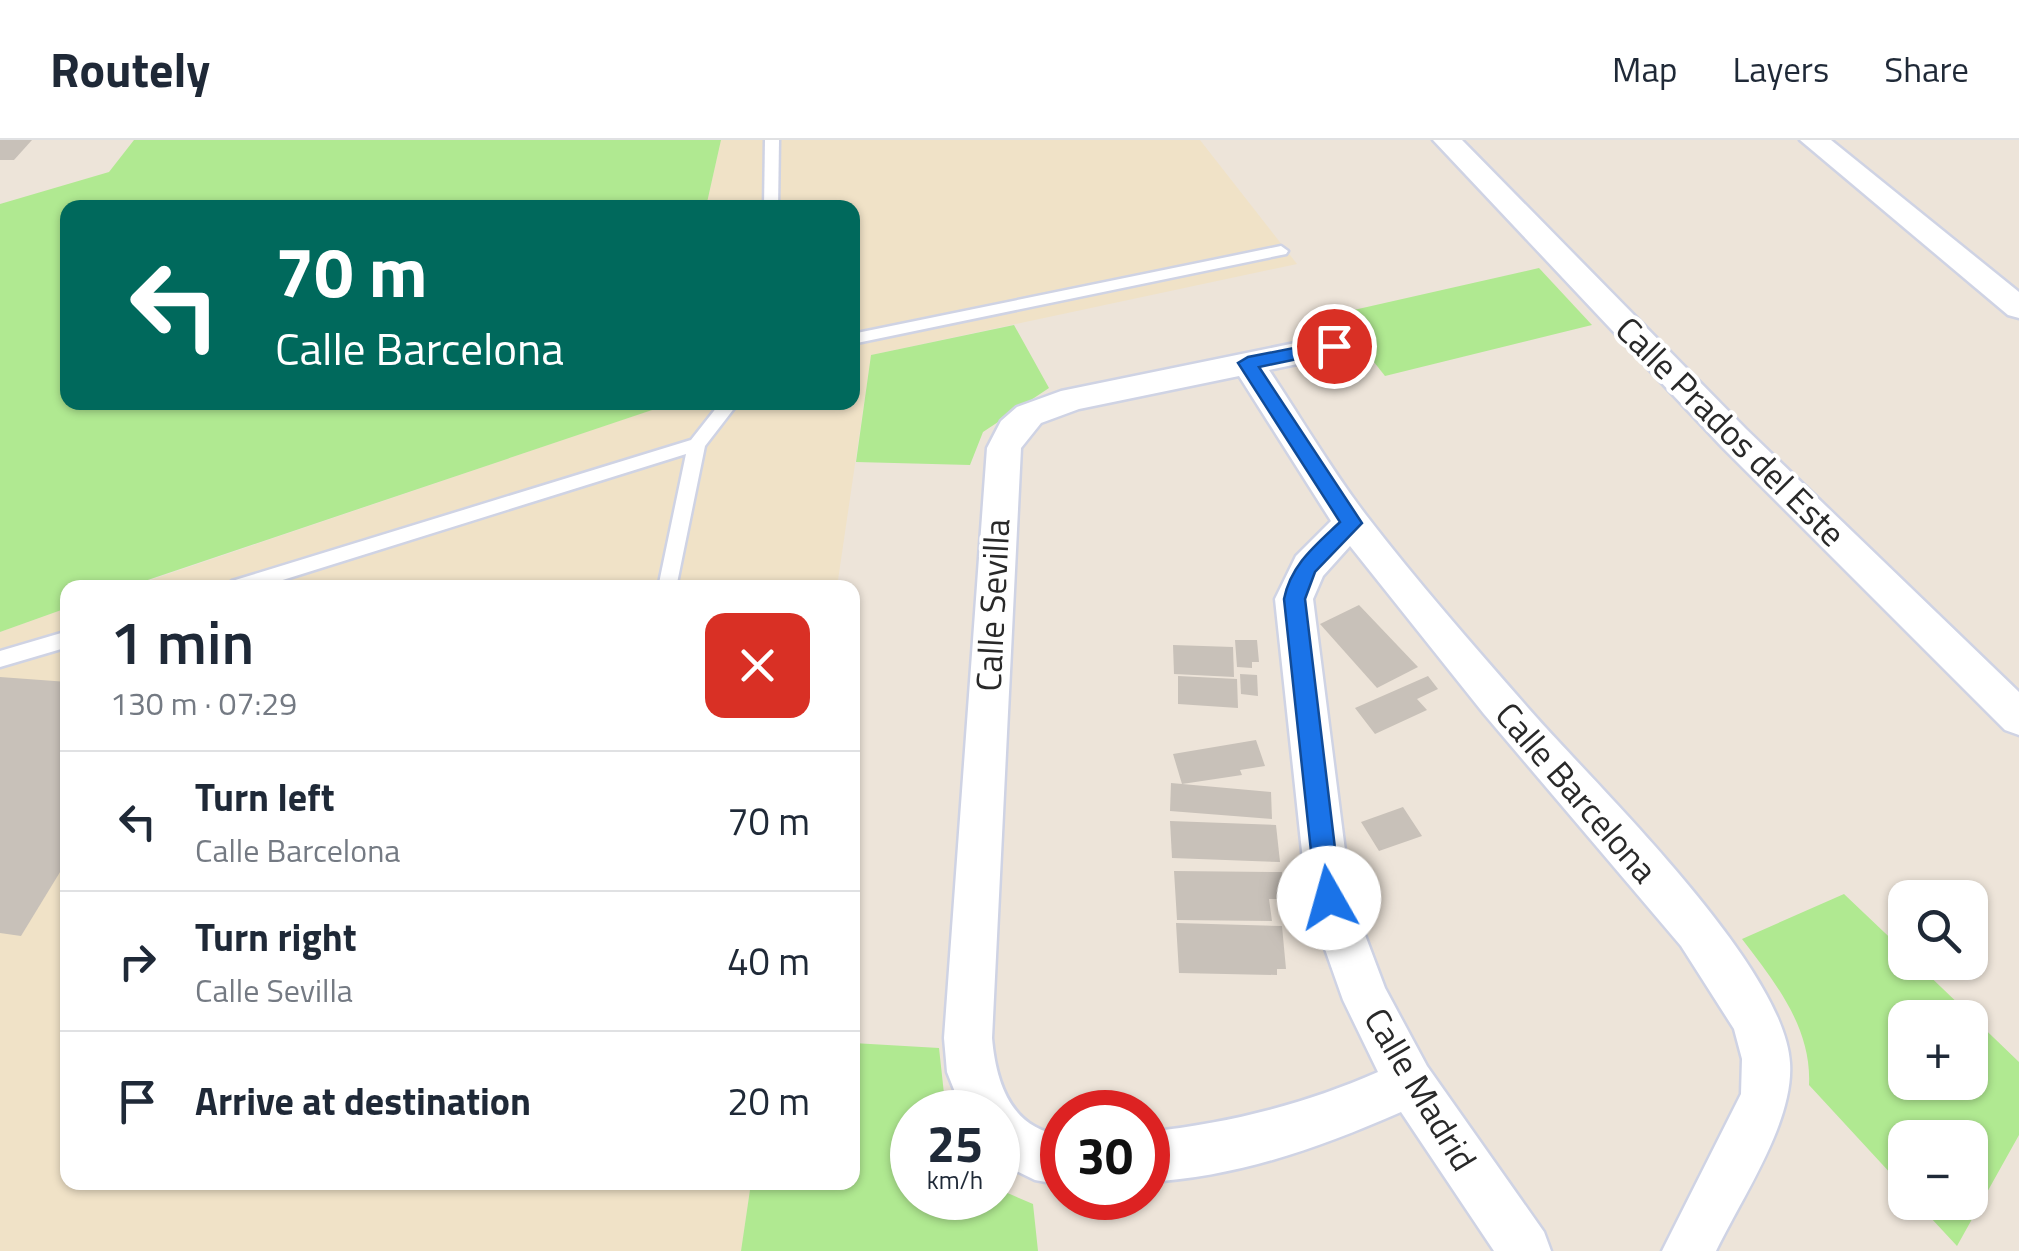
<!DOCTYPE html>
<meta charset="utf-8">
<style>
body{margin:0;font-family:"Titillium Web",sans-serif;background:#f6f6f7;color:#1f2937;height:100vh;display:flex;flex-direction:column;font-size:38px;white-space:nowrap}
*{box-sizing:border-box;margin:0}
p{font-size:32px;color:#747a83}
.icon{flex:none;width:55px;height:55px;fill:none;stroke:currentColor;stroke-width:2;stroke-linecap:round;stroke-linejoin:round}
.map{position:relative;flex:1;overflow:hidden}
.sheet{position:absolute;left:60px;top:440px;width:800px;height:610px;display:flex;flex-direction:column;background:#fff;border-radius:20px;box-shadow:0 2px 8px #0004}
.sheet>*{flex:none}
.top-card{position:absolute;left:60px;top:60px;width:800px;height:210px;border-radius:20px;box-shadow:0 2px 8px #0004;background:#00695c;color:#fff;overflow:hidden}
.tools{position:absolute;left:1888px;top:740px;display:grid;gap:20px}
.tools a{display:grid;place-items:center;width:100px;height:100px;border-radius:20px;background:#fff;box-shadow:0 2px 8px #0004;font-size:50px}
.speed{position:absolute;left:890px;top:950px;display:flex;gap:20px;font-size:50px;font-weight:700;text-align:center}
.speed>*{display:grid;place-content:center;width:130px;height:130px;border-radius:50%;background:#fff;box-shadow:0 2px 8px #0004;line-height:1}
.speed small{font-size:25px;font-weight:400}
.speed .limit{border:15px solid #d22;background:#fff;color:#111}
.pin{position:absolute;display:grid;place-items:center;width:85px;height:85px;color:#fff;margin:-42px;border:5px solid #fff;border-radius:50%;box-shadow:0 2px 10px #0007}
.me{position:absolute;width:110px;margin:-55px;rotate:353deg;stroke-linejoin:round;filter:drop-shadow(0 0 8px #0008)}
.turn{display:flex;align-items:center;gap:35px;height:210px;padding:0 50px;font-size:45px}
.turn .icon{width:130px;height:130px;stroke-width:2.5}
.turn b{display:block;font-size:70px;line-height:85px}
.round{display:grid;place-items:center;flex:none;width:105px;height:105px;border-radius:20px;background:#f6f6f7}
.headline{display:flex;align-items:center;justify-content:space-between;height:170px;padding:0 50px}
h1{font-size:60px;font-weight:600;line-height:75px}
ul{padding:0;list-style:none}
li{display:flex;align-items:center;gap:30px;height:140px;padding:0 50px;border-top:2px solid #e0e1e3}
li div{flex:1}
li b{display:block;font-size:38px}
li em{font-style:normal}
header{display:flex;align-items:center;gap:60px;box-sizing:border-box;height:140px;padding:0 50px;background:#fff;border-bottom:2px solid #e0e1e3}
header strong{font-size:48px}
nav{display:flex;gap:55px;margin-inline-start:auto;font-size:35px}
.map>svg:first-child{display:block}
.education{fill:#f0e2c7}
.green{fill:#b0e991;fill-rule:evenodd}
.building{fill:#c8c1b9}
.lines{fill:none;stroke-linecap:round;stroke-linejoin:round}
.service-casing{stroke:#cfd3e4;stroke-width:5}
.minor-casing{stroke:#cfd3e4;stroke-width:5}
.service{fill:#fff;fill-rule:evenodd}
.minor{fill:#fff;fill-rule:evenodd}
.route{fill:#1a73e8;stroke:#114b97;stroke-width:2.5}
.labels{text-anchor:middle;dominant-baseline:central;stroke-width:8;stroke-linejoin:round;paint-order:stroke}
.street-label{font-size:35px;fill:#292929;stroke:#fff}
</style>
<header>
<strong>Routely</strong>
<nav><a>Map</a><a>Layers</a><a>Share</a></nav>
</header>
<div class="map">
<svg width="2019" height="1111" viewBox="0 0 2019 1111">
<rect width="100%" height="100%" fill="#ede4d9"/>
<g class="education">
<path d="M721,0H1200L1297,124L871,215L837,447L127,448L660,267L662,263L852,262V68L706,67Z"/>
<path d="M67,468L68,1042L751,1043L741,1111H0V492Z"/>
</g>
<g class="green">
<path d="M134,0H721L706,67L68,68V262L662,263L661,267L127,447L68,448L67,468L0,492V64L109,32Z"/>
<path d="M1539,128L1592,185L1385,236L1336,174Z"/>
<path d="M1014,185L1049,248L983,292L970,325L856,322L871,215Z"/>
<path d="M1844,754L1905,812V822L1916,823L2019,922V995L1957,1106L1917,1063L1970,1062V998H1905V1049L1809,945C1812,888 1775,842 1742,799ZM1905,878H1970V942H1905Z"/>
<path d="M853,903L939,908L946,972H912V1058H998V1049L1033,1064L1038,1111H741L751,1043L852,1042Z"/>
</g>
<g class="building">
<path d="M0,0H32L14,20H0Z"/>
<path d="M1359,465L1418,527L1377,548L1320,484Z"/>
<path d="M1235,500H1257L1259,522H1252V528L1237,527Z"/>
<path d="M1173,505L1233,507L1234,537L1174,534Z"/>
<path d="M1240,534L1257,535L1258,556L1241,554Z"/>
<path d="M1178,536L1237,539L1238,568L1178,564Z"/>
<path d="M1428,536L1438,549L1417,559L1427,570L1375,594L1355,568Z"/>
<path d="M0,537L68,542V719L21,796L0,793Z"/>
<path d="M1256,600L1265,626L1240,630L1242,635L1182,644L1173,614Z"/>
<path d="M1171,643L1271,652L1272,679L1170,671Z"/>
<path d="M1403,667L1422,696L1379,711L1361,682Z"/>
<path d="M1170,681L1276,685L1280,722L1172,718Z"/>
<path d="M1174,731L1282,732L1284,759H1269L1272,781L1177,780Z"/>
<path d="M1176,783L1282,786L1286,829H1277V835L1179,833Z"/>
</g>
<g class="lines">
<defs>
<g id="service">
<path d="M765,0H779L778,68H764Z"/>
<path d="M1281,106L1288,111L1286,114L852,204V194Z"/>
<path d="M721,262H739L705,306L676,448H658L686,314L257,448H223L232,441L691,300Z"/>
<path d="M68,491V507L0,527V511Z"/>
</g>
<g id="minor">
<path d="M1433,0H1462L1746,289L2019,552V595L2005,590L1722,307Z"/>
<path d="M1800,0H1831L2019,152V178L2008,175Z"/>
<path d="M1334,195L1345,198L1350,206L1345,214L1269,230C1301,278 1331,329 1366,375C1420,445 1479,512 1537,578C1603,652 1785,828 1790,923C1794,982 1742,1057 1716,1111H1662L1741,954L1742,919L1734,889L1681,806L1484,574L1350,406L1323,436L1313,459L1351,758L1385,848L1427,926L1544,1092L1551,1111H1494L1401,972C1319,1008 1237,1037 1148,1042V992C1229,983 1303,965 1378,932L1343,860L1307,758L1275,459L1296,416L1331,381L1239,236L1079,269L1041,283L1021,308L992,898C996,943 1011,989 1062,995V1045L1035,1040L998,1022V972H963L947,932L944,898L987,308L1001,281L1017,267L1061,251Z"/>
</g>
</defs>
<use href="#service" class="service-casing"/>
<use href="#minor" class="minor-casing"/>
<use href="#service" class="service"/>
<use href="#minor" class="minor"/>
</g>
<path class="route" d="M1334,200L1343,206L1340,210L1259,227L1362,383L1315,432L1305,459L1341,758L1338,767L1329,770L1320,767L1316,758L1284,459C1291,424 1316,405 1340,382L1238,223L1248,217Z"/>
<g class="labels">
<g class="street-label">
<text transform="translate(1731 291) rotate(45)">Calle Prados del Este</text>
<text transform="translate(992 465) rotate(-87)">Calle Sevilla</text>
<text transform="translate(1577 652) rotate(49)">Calle Barcelona</text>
<text transform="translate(1421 949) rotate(59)">Calle Madrid</text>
</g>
</g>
</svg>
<div class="tools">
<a><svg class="icon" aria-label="search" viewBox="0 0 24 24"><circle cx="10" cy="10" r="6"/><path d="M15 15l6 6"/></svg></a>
<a>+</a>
<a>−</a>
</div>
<div class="speed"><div>25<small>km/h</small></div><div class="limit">30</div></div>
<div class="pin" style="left:1334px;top:206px;background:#d93025"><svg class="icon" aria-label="arrive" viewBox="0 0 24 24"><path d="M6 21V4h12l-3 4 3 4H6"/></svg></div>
<svg class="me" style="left:1329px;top:758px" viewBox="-20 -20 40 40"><circle r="19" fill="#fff"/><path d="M0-13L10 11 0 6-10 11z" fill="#1a73e8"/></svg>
<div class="top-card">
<div class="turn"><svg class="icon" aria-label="left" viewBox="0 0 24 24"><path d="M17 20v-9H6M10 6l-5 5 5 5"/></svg><div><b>70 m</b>Calle Barcelona</div></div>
</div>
<section class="sheet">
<div class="headline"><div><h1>1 min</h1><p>130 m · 07:29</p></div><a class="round" style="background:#d93025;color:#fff"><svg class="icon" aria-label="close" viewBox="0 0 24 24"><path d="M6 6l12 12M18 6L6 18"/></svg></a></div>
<ul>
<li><svg class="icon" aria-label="left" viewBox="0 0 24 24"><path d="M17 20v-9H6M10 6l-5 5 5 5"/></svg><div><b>Turn left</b><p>Calle Barcelona</p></div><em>70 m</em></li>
<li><svg class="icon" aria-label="right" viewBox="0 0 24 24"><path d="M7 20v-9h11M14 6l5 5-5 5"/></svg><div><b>Turn right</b><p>Calle Sevilla</p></div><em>40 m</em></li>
<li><svg class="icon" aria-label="arrive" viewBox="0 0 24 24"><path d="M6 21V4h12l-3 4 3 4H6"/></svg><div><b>Arrive at destination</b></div><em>20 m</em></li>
</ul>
</section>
</div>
